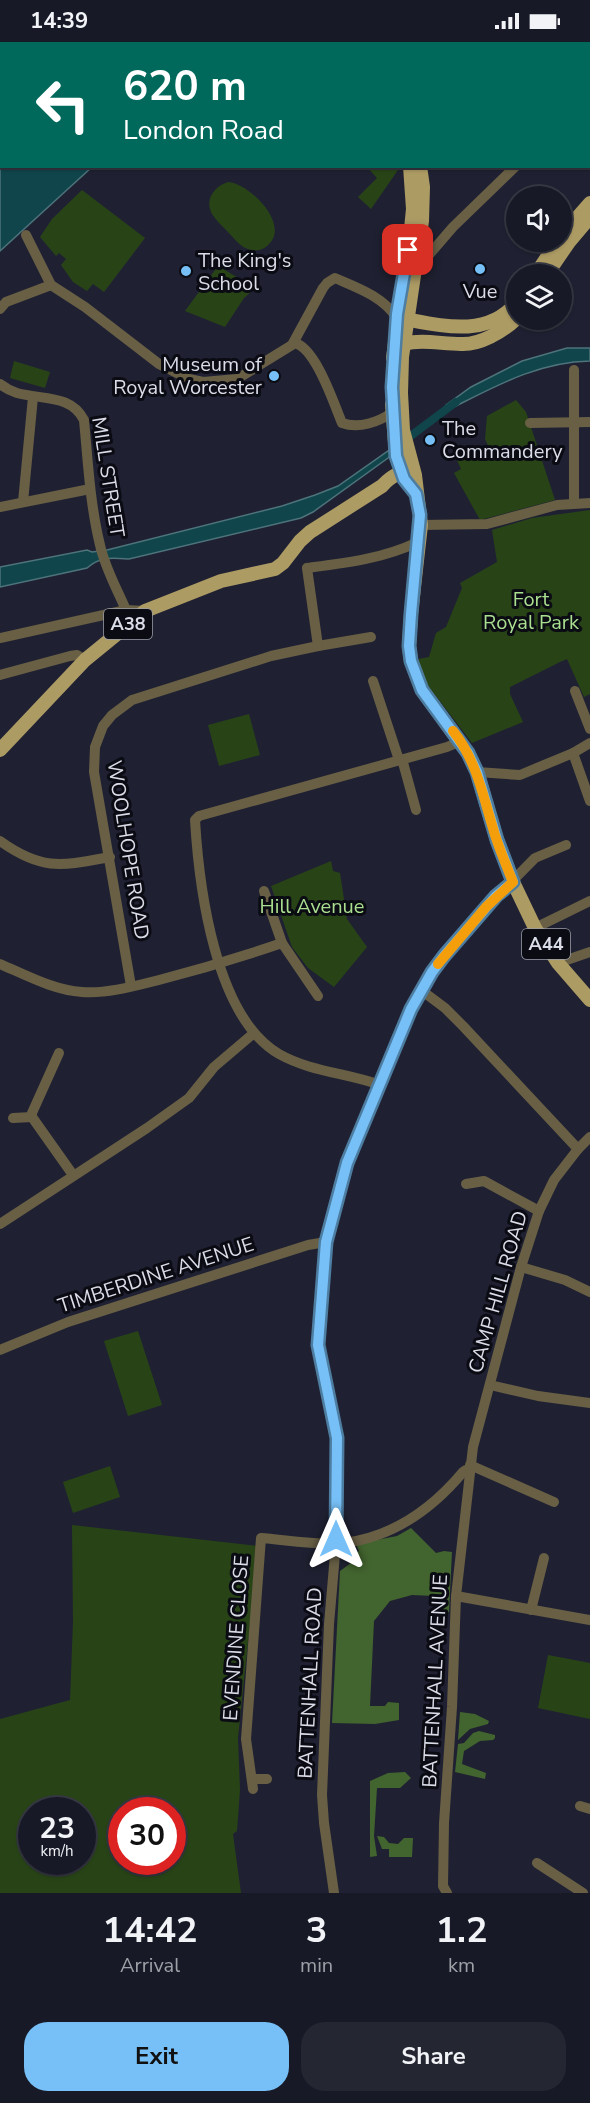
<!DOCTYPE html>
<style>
body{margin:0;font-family:"Nunito Sans",sans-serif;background:#242632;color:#f1f3f6;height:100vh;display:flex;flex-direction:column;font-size:22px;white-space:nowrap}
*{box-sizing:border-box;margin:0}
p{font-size:20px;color:#9ea0a7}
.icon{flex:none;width:33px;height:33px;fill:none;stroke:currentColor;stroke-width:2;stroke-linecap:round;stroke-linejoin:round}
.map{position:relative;height:1851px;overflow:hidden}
.details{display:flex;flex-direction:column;background:#171926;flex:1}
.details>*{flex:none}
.banner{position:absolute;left:0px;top:0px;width:591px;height:126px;box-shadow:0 2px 4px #0004,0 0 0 2px #363843;background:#00695c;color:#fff;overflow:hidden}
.fabs{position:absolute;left:506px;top:144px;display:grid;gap:12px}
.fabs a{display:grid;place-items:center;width:66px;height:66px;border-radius:50%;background:#171926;box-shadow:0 2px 4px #0004,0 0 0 2px #363843;font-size:30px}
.speed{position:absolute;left:18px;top:1755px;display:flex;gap:12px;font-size:30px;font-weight:700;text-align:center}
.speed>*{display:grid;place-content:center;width:78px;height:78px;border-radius:50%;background:#171926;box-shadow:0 2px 4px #0004,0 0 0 2px #363843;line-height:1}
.speed small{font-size:15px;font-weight:400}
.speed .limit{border:9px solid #d22;background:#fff;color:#111}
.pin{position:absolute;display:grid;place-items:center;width:51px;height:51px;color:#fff;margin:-26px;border-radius:12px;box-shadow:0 3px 9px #0006}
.me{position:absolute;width:66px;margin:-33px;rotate:0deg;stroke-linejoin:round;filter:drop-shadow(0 0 4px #0008)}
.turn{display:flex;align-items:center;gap:21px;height:126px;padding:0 24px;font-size:27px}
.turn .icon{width:78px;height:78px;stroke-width:2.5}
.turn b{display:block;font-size:42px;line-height:51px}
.eta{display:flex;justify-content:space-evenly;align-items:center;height:102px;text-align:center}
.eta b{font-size:36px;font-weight:700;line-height:42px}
.button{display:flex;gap:12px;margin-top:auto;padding:12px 24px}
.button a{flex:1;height:69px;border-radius:24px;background:#77c0f7;color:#111;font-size:24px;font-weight:700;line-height:69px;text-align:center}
.button a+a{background:#242632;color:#f1f3f6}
.status{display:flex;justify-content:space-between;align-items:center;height:42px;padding:0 30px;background:#171926;direction:ltr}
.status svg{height:16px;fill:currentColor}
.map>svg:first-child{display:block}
.green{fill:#284417;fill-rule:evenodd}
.forest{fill:#42642e}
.water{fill:#11454c;stroke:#4d737b;stroke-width:1.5}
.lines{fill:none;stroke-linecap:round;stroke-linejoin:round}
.canal{stroke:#11454c;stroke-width:8}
.minor{stroke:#685f45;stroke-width:10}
.major{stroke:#ad9b64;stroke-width:14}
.route-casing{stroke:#4d7da1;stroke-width:15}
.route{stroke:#77c0f7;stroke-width:10}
.slow{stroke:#f59e0b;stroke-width:10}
.poi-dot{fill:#77c0f7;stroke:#0a0b13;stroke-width:2}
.labels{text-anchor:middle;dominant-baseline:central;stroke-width:6;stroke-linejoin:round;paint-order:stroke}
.shield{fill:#0a0b13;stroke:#9c9ea8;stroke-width:1.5}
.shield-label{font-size:18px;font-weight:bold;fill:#dadde8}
.poi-label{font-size:20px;fill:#dadde8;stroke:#0a0b13;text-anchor:start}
.street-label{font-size:20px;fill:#dadde8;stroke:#0a0b13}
.park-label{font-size:20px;fill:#aadf8f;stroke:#0a0b13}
</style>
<div class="status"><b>14:39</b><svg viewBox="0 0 49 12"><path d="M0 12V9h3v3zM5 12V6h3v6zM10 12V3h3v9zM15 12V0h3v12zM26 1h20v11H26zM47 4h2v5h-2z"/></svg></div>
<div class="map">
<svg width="590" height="1851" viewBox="0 0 590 1851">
<rect width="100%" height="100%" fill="#1f2132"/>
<g class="green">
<path d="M367,125H400L371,167L358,155L377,136Z"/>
<path d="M228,140C249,141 290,182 269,202C264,208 256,210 248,207C239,204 234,196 227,189C222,184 216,178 212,172C204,157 215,144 228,140Z"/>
<path d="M82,148L145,196L104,250L93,242L87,249L73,240L61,223L66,217L59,211L56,214L40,195L52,177Z"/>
<path d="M218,224L252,244V249L244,256L225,285L185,269Z"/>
<path d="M14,319L50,330L45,346L10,336Z"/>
<path d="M516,358L526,370L555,458L480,478L454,431L461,427L456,416L475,406L482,417L492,412L485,397L487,374Z"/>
<path d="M590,468V652L584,655L567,617L560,620L510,645V652L523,680L472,701L426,641L418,617L429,615L436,591L446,585L462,546L460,541L497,520L492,488L532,476Z"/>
<path d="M249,672L260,713L219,724L208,683Z"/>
<path d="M331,819L333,829L340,831L347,877L367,905L334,945L308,926L292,905L271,844Z"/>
<path d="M138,1289L162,1363L128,1374L104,1299Z"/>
<path d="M110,1424L120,1455L73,1471L63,1440Z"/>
<path d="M72,1483L258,1504L238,1696L240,1748L237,1789L233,1792L241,1851H0V1677L70,1658L73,1580ZM32,1768H82V1820H32ZM122,1768H172V1820H122Z"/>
<path d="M548,1613L590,1621V1677L538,1666Z"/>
</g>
<g class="forest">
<path d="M411,1486L436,1511L444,1509L452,1510L449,1570L441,1571L434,1554L412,1553L390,1559L374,1579L370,1664H385L388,1660L399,1661V1678L375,1682L332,1681L340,1529L355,1518L352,1514L359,1509L356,1502L397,1494Z"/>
<path d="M460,1670L475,1672L489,1679L488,1682L470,1687L458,1698Z"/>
<path d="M479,1689L495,1693V1696L493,1698L480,1699L464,1709L462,1722L486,1731L485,1737L455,1730L458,1702L464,1701L473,1691Z"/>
<path d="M405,1730L411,1736L400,1746H377L374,1794L377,1814L370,1815V1739L388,1731Z"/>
<path d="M377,1794L384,1795L389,1801L398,1802L404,1796H413L412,1815H389V1807H382Z"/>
</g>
<g class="water">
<path d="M1,117L2,124L92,125L0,209V118Z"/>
<path d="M567,306H590V319C537,320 494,345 448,368L446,363L471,345L522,319Z"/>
<path d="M399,403L388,416L313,470L301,476L129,517C112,516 100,514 87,526L0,545V525L87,508L92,510L107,508L282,464L315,453L338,444L388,409Z"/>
</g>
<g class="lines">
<path class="canal" d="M404,399L456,360"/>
<g class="minor">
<path d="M26,193L51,243L85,265L159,322L189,337L203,340L237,337L292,303L323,246L327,241L335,236C358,246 382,254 397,276"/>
<path d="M415,229L453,185L516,124"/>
<path d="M0,267L6,260L51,243"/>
<path d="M294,301C315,304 334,362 342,381C359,387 379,380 393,370"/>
<path d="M0,342C5,346 11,349 17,351C42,358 71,352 84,378C88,420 90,462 100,503C105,526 117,547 126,568"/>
<path d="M530,381L590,380"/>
<path d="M23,460L33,355"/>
<path d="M574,461V328"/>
<path d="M0,465L90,447"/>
<path d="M421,483L487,482L557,463L590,461"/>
<path d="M307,526C346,521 382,517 418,500"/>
<path d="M0,596L126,568L145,569"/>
<path d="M318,604L371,595"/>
<path d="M0,633L70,614L77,613L85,618"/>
<path d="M373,639L399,718"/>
<path d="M575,649L590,687"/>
<path d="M573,711L590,759"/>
<path d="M402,717L416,768"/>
<path d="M477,730L520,733L573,711L590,701"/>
<path d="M0,799C42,829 61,824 110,815"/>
<path d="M264,849L282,901"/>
<path d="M535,886L590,859"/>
<path d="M558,921L590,910"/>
<path d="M0,922C26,933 53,948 82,950C107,952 135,944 159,938C201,927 241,915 282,901L318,954"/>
<path d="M131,944L94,730L95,705L103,684L112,673L132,658L271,614L318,604L307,526"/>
<path d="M421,948L445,966L463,984L578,1107"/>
<path d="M59,1011L32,1071V1075L73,1133"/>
<path d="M380,1043C347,1031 311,1030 279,1012C215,975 199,845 195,778L199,774L447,705L461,699"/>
<path d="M13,1076L32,1075"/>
<path d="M466,1142L484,1139L539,1169"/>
<path d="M0,1182L147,1086L189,1056L214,1025L254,991"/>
<path d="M521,1225L565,1238L590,1250"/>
<path d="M0,1308L68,1280L308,1203L326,1200"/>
<path d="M490,1343L538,1354L590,1361"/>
<path d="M470,1423L554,1460"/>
<path d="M456,1554L590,1578"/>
<path d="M531,1568L544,1516"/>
<path d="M252,1737H267"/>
<path d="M253,1747L246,1697L261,1496C286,1498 320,1504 344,1501C392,1495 432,1467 463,1430L466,1428L470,1429"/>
<path d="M580,1764L590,1767"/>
<path d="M537,1821L583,1851"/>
<path d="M334,1851L324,1781L322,1753L329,1582L336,1501L337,1396L318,1303L326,1200L347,1121L411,967L432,930L477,875L535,816L566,803"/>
<path d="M447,1851L443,1844L444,1781L452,1665L456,1554L473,1405L521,1225L539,1169L554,1138L578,1107L590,1095"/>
</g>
<g class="major">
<path d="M390,0V2"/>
<path d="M420,124L423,145L422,179L402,315L401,351L403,388L415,433L421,483L411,572L409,604L411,619L422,648L468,711L477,730L497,798L513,840L535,886L558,921L590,958"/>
<path d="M561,194L590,161"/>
<path d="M410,197L413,167L410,124"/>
<path d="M536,232L557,200"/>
<path d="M547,232L569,200L590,175"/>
<path d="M399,276C439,283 487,297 516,261"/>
<path d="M403,302C423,297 441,302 461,302C480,303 502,290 516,277"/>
<path d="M393,316L403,240"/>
<path d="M392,362L396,414L404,437"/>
<path d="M0,708L85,618L145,569L221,539L275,527L283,521L300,499L310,490L382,444C392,433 403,426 415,438"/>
</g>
</g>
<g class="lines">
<defs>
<path id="route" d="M336,1497L337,1396L318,1303L326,1200L347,1121L411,967L432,930L444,914L496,854L513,840L497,798L477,730L468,711L422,648L411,619L409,604L411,572L420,473L416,452L404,437L396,414L392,345L397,272L408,208"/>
</defs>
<use href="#route" class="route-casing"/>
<use href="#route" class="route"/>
<path class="slow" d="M438,922L486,865L513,840C507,825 501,811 496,796C484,759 478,720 453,689"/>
</g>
<g class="poi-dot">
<circle cx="480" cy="227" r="6"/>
<circle cx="186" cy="229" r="6"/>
<circle cx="274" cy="334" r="6"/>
<circle cx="430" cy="398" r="6"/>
</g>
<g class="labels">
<g class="shield">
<rect x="104" y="567" width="48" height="30" rx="4.5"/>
<rect x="522" y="887" width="48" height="30" rx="4.5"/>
</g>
<g class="shield-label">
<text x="128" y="582">A38</text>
<text x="546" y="902">A44</text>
</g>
<g class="poi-label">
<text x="198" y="218">The King's<tspan x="198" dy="23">School</tspan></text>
<text x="480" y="249" text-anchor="middle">Vue</text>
<text x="262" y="322" text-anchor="end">Museum of<tspan x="262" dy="23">Royal Worcester</tspan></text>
<text x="442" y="386">The<tspan x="442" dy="23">Commandery</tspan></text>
</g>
<g class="street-label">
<text transform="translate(108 435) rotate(81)">MILL STREET</text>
<text transform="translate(128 808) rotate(81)">WOOLHOPE ROAD</text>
<text transform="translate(156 1233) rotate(-18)">TIMBERDINE AVENUE</text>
<text transform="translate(498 1250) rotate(-74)">CAMP HILL ROAD</text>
<text transform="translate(236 1596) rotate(-86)">EVENDINE CLOSE</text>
<text transform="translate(435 1639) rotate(-87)">BATTENHALL AVENUE</text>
<text transform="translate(310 1641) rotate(-87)">BATTENHALL ROAD</text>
</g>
<g class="park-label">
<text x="531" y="557">Fort<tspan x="531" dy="23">Royal Park</tspan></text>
<text x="312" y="864">Hill Avenue</text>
</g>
</g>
</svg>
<div class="fabs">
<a><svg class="icon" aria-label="sound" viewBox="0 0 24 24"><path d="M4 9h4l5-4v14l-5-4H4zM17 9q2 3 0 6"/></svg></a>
<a><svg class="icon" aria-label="layers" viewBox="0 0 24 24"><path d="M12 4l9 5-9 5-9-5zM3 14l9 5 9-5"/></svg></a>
</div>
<div class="speed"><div>23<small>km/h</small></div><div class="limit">30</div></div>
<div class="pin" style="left:408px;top:208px;background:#d93025"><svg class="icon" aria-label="arrive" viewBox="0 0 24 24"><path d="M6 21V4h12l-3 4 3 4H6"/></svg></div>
<svg class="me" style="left:336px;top:1497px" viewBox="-20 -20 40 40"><path d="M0-17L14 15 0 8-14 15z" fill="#77c0f7" stroke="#fff" stroke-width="4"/></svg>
<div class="banner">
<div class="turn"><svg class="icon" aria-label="left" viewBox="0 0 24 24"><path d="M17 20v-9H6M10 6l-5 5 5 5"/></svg><div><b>620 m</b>London Road</div></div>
</div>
</div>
<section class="details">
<div class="eta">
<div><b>14:42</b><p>Arrival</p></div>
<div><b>3</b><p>min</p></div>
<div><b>1.2</b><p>km</p></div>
</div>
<div class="button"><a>Exit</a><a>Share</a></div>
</section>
